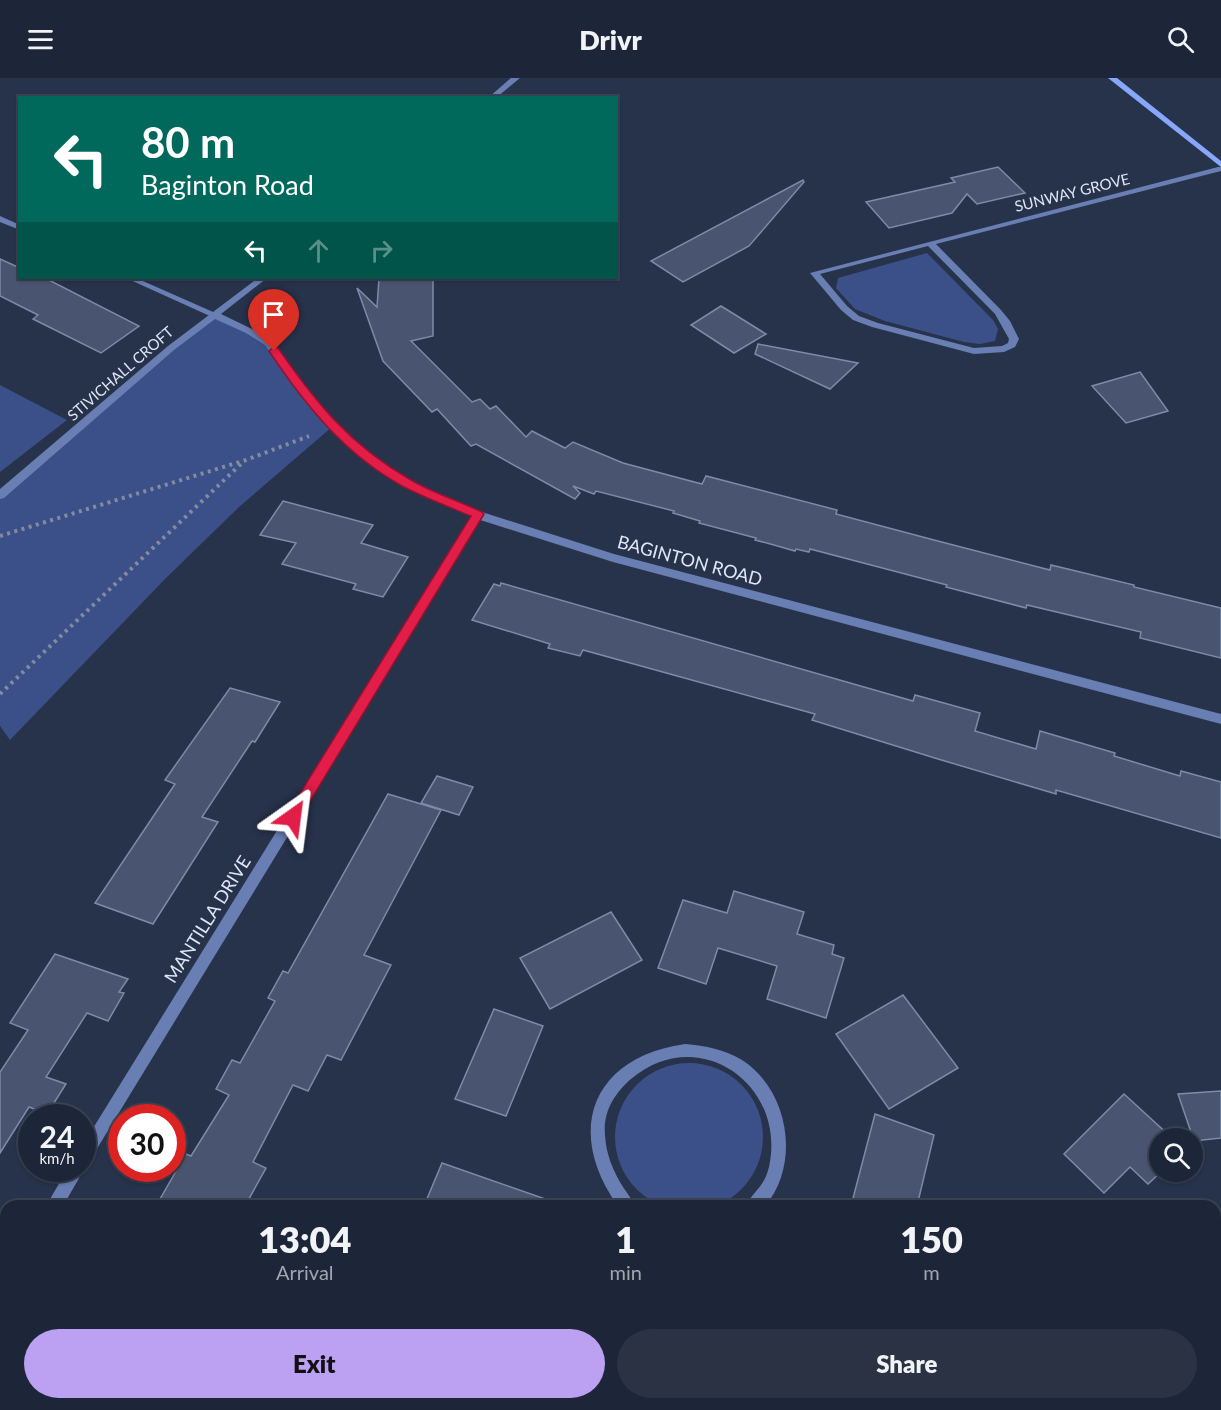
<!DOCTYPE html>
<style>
body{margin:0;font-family:Lato,sans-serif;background:#2a3243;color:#f1f3f6;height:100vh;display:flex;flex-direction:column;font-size:22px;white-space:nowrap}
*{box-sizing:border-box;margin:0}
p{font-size:20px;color:#a0a5ae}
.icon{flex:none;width:33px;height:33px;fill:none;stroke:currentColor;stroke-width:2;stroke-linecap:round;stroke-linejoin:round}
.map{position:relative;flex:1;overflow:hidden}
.panel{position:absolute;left:0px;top:1122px;width:1221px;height:210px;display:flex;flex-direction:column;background:#1d2638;border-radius:18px 18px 0 0;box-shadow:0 2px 4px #0004,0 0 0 2px #3b4353}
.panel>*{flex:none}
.banner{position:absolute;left:18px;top:18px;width:600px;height:183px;border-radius:0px;box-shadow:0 2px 4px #0004,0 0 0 2px #3b4353;background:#00695c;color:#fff;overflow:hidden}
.tools{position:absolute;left:1149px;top:1050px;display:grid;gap:12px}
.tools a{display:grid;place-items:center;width:54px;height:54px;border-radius:50%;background:#1d2638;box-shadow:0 2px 4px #0004,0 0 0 2px #3b4353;font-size:30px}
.speed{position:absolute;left:18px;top:1026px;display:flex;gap:12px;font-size:30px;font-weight:700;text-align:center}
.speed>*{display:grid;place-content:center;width:78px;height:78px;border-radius:50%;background:#1d2638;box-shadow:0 2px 4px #0004,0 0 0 2px #3b4353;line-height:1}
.speed small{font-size:15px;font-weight:400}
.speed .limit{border:9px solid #d22;background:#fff;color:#111}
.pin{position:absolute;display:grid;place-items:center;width:51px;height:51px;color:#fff;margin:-62px -26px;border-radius:50% 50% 50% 0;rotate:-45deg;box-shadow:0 0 6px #0007}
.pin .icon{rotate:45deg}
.me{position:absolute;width:66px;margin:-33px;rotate:31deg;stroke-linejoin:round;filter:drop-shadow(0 0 4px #0008)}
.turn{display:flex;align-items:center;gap:21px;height:126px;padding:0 24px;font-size:27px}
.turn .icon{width:78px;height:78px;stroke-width:2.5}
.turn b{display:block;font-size:42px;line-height:51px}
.lanes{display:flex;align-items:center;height:57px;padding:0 24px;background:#0003;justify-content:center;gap:30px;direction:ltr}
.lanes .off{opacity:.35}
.eta{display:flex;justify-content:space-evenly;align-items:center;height:102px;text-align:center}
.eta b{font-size:36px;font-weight:800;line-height:42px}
.action{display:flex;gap:12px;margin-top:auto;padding:12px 24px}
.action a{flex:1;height:69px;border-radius:36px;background:#bca0f2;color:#111;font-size:24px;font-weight:800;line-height:69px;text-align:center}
.action a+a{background:#2a3243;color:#f1f3f6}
header{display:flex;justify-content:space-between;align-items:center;height:78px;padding:0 24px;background:#1d2638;font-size:27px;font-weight:800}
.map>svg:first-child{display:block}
.green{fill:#3b5088}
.building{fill:#495470;stroke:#7d8aa8;stroke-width:1.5}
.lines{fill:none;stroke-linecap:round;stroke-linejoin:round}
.path{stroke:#828ba0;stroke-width:4;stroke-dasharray:3 4.5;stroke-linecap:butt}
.minor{fill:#697eb3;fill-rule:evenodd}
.tertiary{fill:#697eb3;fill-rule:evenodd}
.secondary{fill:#86a7fc;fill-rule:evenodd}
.route{fill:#e11d48;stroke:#92132f;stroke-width:1.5}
.labels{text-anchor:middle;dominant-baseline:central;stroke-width:5;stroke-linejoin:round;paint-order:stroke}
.far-street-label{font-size:15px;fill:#dfe6f7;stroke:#27324b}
.street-label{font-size:18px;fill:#dfe6f7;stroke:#27324b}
</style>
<header><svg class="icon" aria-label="menu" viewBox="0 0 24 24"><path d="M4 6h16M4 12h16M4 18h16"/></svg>Drivr<svg class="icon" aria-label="search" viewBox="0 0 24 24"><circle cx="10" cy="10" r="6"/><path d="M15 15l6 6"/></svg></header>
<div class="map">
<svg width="1221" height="1332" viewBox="0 0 1221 1332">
<rect width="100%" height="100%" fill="#27324b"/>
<g class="green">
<path d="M927,175L993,242L998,251L995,263L980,266L964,264L885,243L855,231L836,210L838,200Z"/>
<path d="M215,237L260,260L332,349L239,429L164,502L10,662L0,648V417Z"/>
<path d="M0,307L67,342L0,394Z"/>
<circle cx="689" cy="1059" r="74"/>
</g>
<g class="building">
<path d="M998,89L1025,115L977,126L967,116L952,135L889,150L866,124L955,104L951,100Z"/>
<path d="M803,102L804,104L749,168L683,204L651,183Z"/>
<path d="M0,181L20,190V200H45L139,248L101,275L33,241L38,237L0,218Z"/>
<path d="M379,200H433V258L411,263L472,324L480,321L490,331L496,328L526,359L532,353L565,370L573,364L623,385L702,406L706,398L837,432L836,436L934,462L1050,492L1051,487L1134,507V509L1221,530V580L1140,560L1141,554L1027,527L1026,530L946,509L947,507L810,471L809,474L796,471L795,473L774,467L755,462L756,460L699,445L700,443L673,435L674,433L596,413L594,416L573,408L580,415L575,421L476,366L471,368L437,331L432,334L383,283L357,210L377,229Z"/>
<path d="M721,228L766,256L734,275L691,247Z"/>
<path d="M758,266L858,285L830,311L755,276Z"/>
<path d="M1140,294L1168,333L1126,345L1092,308Z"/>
<path d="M283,423L373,447L361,465L408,479L383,519L353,511L356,506L282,486L296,465L260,457Z"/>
<path d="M501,505L913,623L915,617L980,635L975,653L1036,671L1040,653L1115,675L1114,678L1180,698L1181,693L1221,704V760L1056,712V716L938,681L812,642L815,636L583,572L580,578L548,570L550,566L472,542L494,506L500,508Z"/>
<path d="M230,610L280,624L255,664L252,663L202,739L218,744L153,846L95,825L175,706L165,702Z"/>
<path d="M437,698L473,709L459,737L421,725Z"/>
<path d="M388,716L441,732L364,877L391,887L341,982L327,977L308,1013L293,1007L253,1084L266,1090L245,1128H156L186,1076L191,1078L229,1017L216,1011L232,982L240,985L275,923L268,920L283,893L288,895Z"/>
<path d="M734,813L804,834L797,856L834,867L832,876L844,880L826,940L767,921L777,888L718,870L706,906L658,890L683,822L727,835Z"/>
<path d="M611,834L642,882L550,931L520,880Z"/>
<path d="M55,876L128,901L119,914L124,915L108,943L87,935L46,999L66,1006L47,1036L29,1029L0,1075V994L28,952L10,945Z"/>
<path d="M903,917L958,990L889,1031L836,956Z"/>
<path d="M494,931L543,948L506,1038L455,1021Z"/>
<path d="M1221,1013V1060L1194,1063L1178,1016Z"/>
<path d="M1124,1016L1172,1060H1160L1161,1094L1148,1106L1130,1089L1104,1115L1064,1076Z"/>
<path d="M875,1036L934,1057L917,1128H851Z"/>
<path d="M442,1085L551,1123L550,1128H424Z"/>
</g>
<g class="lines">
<g class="path">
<path d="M0,458L246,382L309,358"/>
<path d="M0,616L243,384"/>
</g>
<g class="minor">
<path d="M1218,89H1221V93L936,166L1001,232L1010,243L1019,261L1015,269L1004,274L974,276L872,249L853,242L841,232L810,195ZM928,168L995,236L1009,261L1008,265L1002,268L974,270L878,245L859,238L847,228L820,196Z"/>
<path d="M0,138L20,147V152L0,144Z"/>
<path d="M126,200H136L220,237L215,240L212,239Z"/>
<path d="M478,433L483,437L482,440L87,1087L84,1089L82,1095L63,1128H46L68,1090H82V1068L474,434Z"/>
<path d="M685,966C706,968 724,971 742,982C789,1012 801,1086 765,1128H746C753,1113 764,1110 769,1089C787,1006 698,944 631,1001C614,1016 603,1034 605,1057C606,1076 613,1093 623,1109C627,1115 632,1121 635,1128H618C564,1053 592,979 685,966Z"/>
<path d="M1221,1184V1206L1215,1209V1187Z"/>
<path d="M6,1199V1222L0,1225V1202Z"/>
<path d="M1215,1293L1221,1296V1320L1215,1317Z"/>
<path d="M601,1326H617L616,1332H600Z"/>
</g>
<g class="tertiary">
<path d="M511,0H520L496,20H488Z"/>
<path d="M258,200H267L221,236L252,251L271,263L312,321L335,347L370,377L411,403L482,434L614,476L1221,636V646L613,484L474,440L403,409L362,381L329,351L306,325L265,267L246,255L215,241L174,272L4,420L0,421V411L168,268Z"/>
</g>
<path class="secondary" d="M1108,0H1117L1221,83V89Z"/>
</g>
<path class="route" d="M274,269L278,270C317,326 350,367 411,402C433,415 459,423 482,434L484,436L298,743H288L286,739L288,735L471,438C449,429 425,420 404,409C345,377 305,327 269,273Z"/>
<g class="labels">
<g class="far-street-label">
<text transform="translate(1072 114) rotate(-14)">SUNWAY GROVE</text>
<text transform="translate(120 295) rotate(-41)">STIVICHALL CROFT</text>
</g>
<g class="street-label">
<text transform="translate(690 482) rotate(15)">BAGINTON ROAD</text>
<text transform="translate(207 841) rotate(-58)">MANTILLA DRIVE</text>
</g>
</g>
</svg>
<div class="tools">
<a><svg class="icon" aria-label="search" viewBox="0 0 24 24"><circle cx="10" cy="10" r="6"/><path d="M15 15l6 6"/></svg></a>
</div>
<div class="speed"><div>24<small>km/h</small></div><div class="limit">30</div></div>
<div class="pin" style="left:274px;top:273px;background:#d93025"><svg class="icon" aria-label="arrive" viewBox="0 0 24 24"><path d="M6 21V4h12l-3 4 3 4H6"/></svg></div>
<svg class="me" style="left:293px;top:739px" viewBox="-20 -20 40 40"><path d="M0-17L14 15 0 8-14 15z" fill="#e11d48" stroke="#fff" stroke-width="4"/></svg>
<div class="banner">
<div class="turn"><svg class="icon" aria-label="left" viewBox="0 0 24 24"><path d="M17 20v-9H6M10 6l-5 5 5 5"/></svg><div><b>80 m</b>Baginton Road</div></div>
<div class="lanes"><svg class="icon" aria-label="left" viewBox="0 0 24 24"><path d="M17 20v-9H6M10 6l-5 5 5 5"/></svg><svg class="icon off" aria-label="ahead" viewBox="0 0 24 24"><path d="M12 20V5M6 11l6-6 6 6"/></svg><svg class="icon off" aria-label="right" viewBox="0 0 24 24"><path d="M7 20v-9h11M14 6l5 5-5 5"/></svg></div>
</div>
<section class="panel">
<div class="eta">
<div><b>13:04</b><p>Arrival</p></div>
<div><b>1</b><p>min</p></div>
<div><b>150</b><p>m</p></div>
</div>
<div class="action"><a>Exit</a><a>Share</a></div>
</section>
</div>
